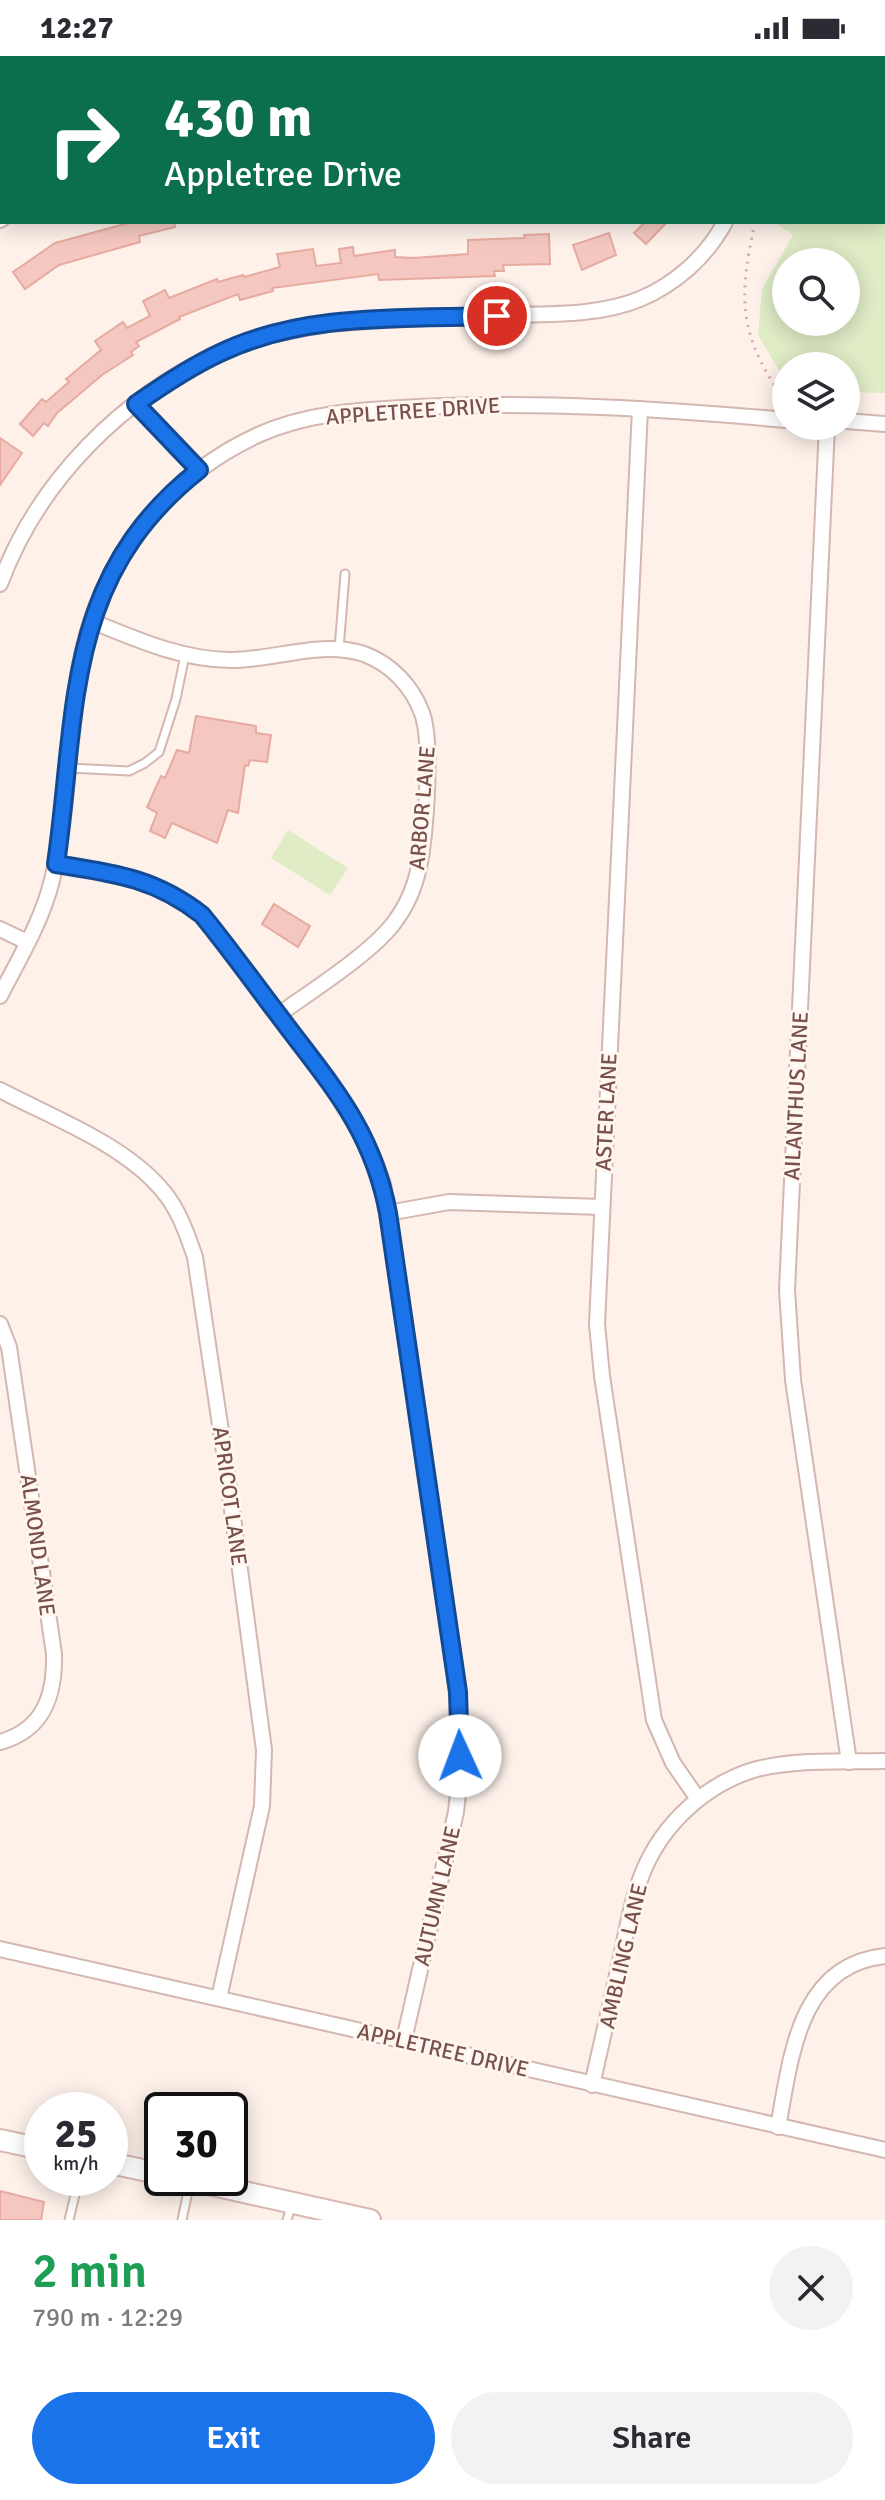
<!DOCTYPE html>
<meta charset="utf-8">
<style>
body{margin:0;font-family:Signika,sans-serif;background:#f2f2f3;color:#2b2b33;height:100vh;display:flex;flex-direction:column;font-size:30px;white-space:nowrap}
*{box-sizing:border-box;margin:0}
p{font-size:26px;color:#7c7c81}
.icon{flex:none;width:44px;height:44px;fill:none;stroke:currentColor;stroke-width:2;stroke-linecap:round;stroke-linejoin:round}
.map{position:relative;height:2164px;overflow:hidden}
.details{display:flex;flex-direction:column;background:#fff;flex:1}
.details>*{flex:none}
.banner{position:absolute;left:0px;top:0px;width:886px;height:168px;box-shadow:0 4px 20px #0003;background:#0b6e4f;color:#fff;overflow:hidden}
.controls{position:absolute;left:772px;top:192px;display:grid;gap:16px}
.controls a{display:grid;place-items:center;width:88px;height:88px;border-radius:50%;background:#fff;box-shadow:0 4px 20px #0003;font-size:40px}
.speed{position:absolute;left:24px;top:2036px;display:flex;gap:16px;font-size:40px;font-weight:700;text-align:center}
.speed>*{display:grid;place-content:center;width:104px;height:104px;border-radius:50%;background:#fff;box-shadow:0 4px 20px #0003;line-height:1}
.speed small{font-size:20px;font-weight:400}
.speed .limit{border:4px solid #111;border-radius:12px;background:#fff;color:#111}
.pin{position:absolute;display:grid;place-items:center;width:68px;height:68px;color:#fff;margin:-34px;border:4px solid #fff;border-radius:50%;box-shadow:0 2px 8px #0007}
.me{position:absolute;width:88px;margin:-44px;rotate:358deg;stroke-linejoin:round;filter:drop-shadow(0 0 6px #0008)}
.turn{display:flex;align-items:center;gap:28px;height:168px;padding:0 32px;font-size:36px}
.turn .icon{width:104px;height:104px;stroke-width:2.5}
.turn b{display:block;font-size:56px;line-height:68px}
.round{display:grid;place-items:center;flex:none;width:84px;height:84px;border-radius:42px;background:#f2f2f3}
.headline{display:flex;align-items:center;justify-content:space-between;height:136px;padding:0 32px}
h1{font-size:48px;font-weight:600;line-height:60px;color:#1e9e55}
.action{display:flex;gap:16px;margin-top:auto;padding:16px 32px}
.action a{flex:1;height:92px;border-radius:48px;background:#1a73e8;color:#fff;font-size:32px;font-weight:600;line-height:92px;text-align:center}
.action a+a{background:#f2f2f3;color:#2b2b33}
.status{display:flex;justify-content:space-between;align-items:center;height:56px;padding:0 40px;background:#fff;direction:ltr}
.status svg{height:22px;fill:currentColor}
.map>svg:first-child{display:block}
.green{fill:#dfecc6;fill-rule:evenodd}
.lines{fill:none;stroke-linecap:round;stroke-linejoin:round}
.stream{stroke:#a2dad6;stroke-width:5}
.building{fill:#f4c8c0;stroke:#e7aaa0;stroke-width:2}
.service-casing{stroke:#d3b7b0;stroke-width:11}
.minor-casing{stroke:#d3b7b0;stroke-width:18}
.secondary-casing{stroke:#d8b8b0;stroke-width:24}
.path{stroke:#d9aaa2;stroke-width:3;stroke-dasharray:2 6;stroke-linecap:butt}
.service{stroke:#fff;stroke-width:7}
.minor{stroke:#fff;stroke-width:14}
.secondary{stroke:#fff;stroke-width:20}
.route-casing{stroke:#114b97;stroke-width:20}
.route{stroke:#1a73e8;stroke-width:14}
.labels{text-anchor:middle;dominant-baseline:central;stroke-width:6;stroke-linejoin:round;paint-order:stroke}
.street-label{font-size:22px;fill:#79504b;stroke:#fff6f0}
</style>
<div class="status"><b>12:27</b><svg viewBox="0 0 49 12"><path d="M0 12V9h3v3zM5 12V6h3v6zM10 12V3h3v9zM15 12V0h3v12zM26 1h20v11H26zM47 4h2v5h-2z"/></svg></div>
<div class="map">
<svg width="885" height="2164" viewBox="0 0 885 2164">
<rect width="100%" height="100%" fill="#fdf1e9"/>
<g class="green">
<path d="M723,0H885V337L846,336V310H786V326L758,279L762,233L793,179L775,166H884V2ZM786,206H846V266H786Z"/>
<path d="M288,774L348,812L330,839L271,802Z"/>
</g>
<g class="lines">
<g class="stream">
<path d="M844,0L851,2"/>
<path d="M884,12L885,13"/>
</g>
</g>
<g class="building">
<path d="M132,166H174L175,171L139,180L140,186L59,209L25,233L13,216L55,187Z"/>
<path d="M645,166H667L646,188L634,177Z"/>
<path d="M609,177L616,199L582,214L573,189Z"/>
<path d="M549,178L550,208L503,209L504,215H494L495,220L379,224L378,218L272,232L273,235L240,244L238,238L179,261L180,263L136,286L139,290L131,296L133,299L102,319L57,357L48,370L44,367L33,380L20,368L42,343L46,346L69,326L66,323L101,294L95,285L123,266L127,272L150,260L143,245L165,234L169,242L217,223L218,226L243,219L244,221L280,211L277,198L313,193L316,210L341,207L339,193L353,191L354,200L395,194V201L414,202L468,198V184L525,182L524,179Z"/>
<path d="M0,382L22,397L0,429Z"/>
<path d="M196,660L256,670V677L271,679L267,706L250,704L248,710L245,709L238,757L228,754L217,787L172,767L165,782L150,775L157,757L147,751L161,720L165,722L177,694L189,697Z"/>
<path d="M274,848L310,870L298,891L262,868Z"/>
<path d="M0,2135L44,2146L41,2164H0Z"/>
</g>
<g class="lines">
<defs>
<g id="service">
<path d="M339,593L345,518"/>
<path d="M69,712L129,715L145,707L159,696L176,643L185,599"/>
<path d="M69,2164L79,2122"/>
<path d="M182,2164L190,2126"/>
<path d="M287,2164L292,2147"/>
</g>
<g id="minor">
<path d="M628,0L635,2"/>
<path d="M342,2V0"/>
<path d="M0,164L2,163"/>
<path d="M136,348L199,414"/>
<path d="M640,353L597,1268L602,1320L654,1664L673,1707L698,1743"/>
<path d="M846,365L885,368"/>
<path d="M827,370L787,1234L793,1324L849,1706"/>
<path d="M0,528C38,425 122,341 221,296C255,281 291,274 327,268C387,263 446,261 506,259C549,258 599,260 640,243C676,228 707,200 725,166"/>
<path d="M91,565C136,583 182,604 231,604C275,604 321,584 364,598C391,608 412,630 422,657C433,687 426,794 415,826C411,839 404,853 396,864C375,895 310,936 278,959"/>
<path d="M56,808C113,817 155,822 202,859C230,892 254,928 280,962C321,1016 362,1063 383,1128L458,1636L460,1718L456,1756L404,1984"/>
<path d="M0,873L27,886"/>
<path d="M0,940C19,903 42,865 52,824C72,744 65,659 87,579C111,491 175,417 258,379C308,356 364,354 418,351C540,345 664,353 786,364"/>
<path d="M0,1034C53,1062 124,1088 163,1135C179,1154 187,1178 195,1201L226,1409L264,1694L262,1750L219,1942"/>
<path d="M388,1157L449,1146L602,1151"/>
<path d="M0,1268L9,1291L54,1598C55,1639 44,1674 0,1686"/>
<path d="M0,1893L885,2094"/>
<path d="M592,2029C601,1990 610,1950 619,1910C626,1879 631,1845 643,1816C663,1767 707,1727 757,1713C798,1703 844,1706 885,1705"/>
<path d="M778,2071C791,2002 798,1909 885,1900"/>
</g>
<g id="secondary">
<path d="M0,2084L42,2093"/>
<path d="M110,2107L162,2118"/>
<path d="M181,2122L370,2164"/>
</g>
</defs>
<use href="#service" class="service-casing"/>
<use href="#minor" class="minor-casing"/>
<use href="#secondary" class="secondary-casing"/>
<g class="path">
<path d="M707,0L709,2"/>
<path d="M755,166C738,244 738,279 786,346"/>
</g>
<use href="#service" class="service"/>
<use href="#minor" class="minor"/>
<use href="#secondary" class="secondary"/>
</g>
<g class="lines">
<defs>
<path id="route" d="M460,1700L458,1636L388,1157C372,1072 330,1028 280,961C254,927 229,892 202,859C155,822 113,817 56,808C78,654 63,521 199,414L136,348C163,329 190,311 220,297C305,256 406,263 497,260"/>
</defs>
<use href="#route" class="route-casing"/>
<use href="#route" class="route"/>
</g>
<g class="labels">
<g class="street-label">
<text transform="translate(413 355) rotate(-4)">APPLETREE DRIVE</text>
<text transform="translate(422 752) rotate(-85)">ARBOR LANE</text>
<text transform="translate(796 1040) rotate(-87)">AILANTHUS LANE</text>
<text transform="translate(606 1056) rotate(-87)">ASTER LANE</text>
<text transform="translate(230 1440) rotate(82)">APRICOT LANE</text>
<text transform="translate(38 1489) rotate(82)">ALMOND LANE</text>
<text transform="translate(437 1840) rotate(-77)">AUTUMN LANE</text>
<text transform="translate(623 1900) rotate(-77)">AMBLING LANE</text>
<text transform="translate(443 1994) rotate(13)">APPLETREE DRIVE</text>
</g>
</g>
</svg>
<div class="controls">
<a><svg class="icon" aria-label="search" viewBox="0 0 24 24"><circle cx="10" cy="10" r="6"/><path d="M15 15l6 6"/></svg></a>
<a><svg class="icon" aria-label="layers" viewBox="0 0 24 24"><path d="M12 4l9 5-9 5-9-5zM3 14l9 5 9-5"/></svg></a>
</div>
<div class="speed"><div>25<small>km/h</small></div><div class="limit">30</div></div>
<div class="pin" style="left:497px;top:260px;background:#d93025"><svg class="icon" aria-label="arrive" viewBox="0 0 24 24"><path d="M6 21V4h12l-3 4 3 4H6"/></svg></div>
<svg class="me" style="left:460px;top:1700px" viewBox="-20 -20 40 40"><circle r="19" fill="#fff"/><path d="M0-13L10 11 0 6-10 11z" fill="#1a73e8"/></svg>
<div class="banner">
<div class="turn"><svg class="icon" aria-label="right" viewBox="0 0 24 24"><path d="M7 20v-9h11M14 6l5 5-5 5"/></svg><div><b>430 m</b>Appletree Drive</div></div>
</div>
</div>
<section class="details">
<div class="headline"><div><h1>2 min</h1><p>790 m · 12:29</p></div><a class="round"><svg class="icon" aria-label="close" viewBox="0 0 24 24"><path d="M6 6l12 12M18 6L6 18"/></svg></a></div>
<div class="action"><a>Exit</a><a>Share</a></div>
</section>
